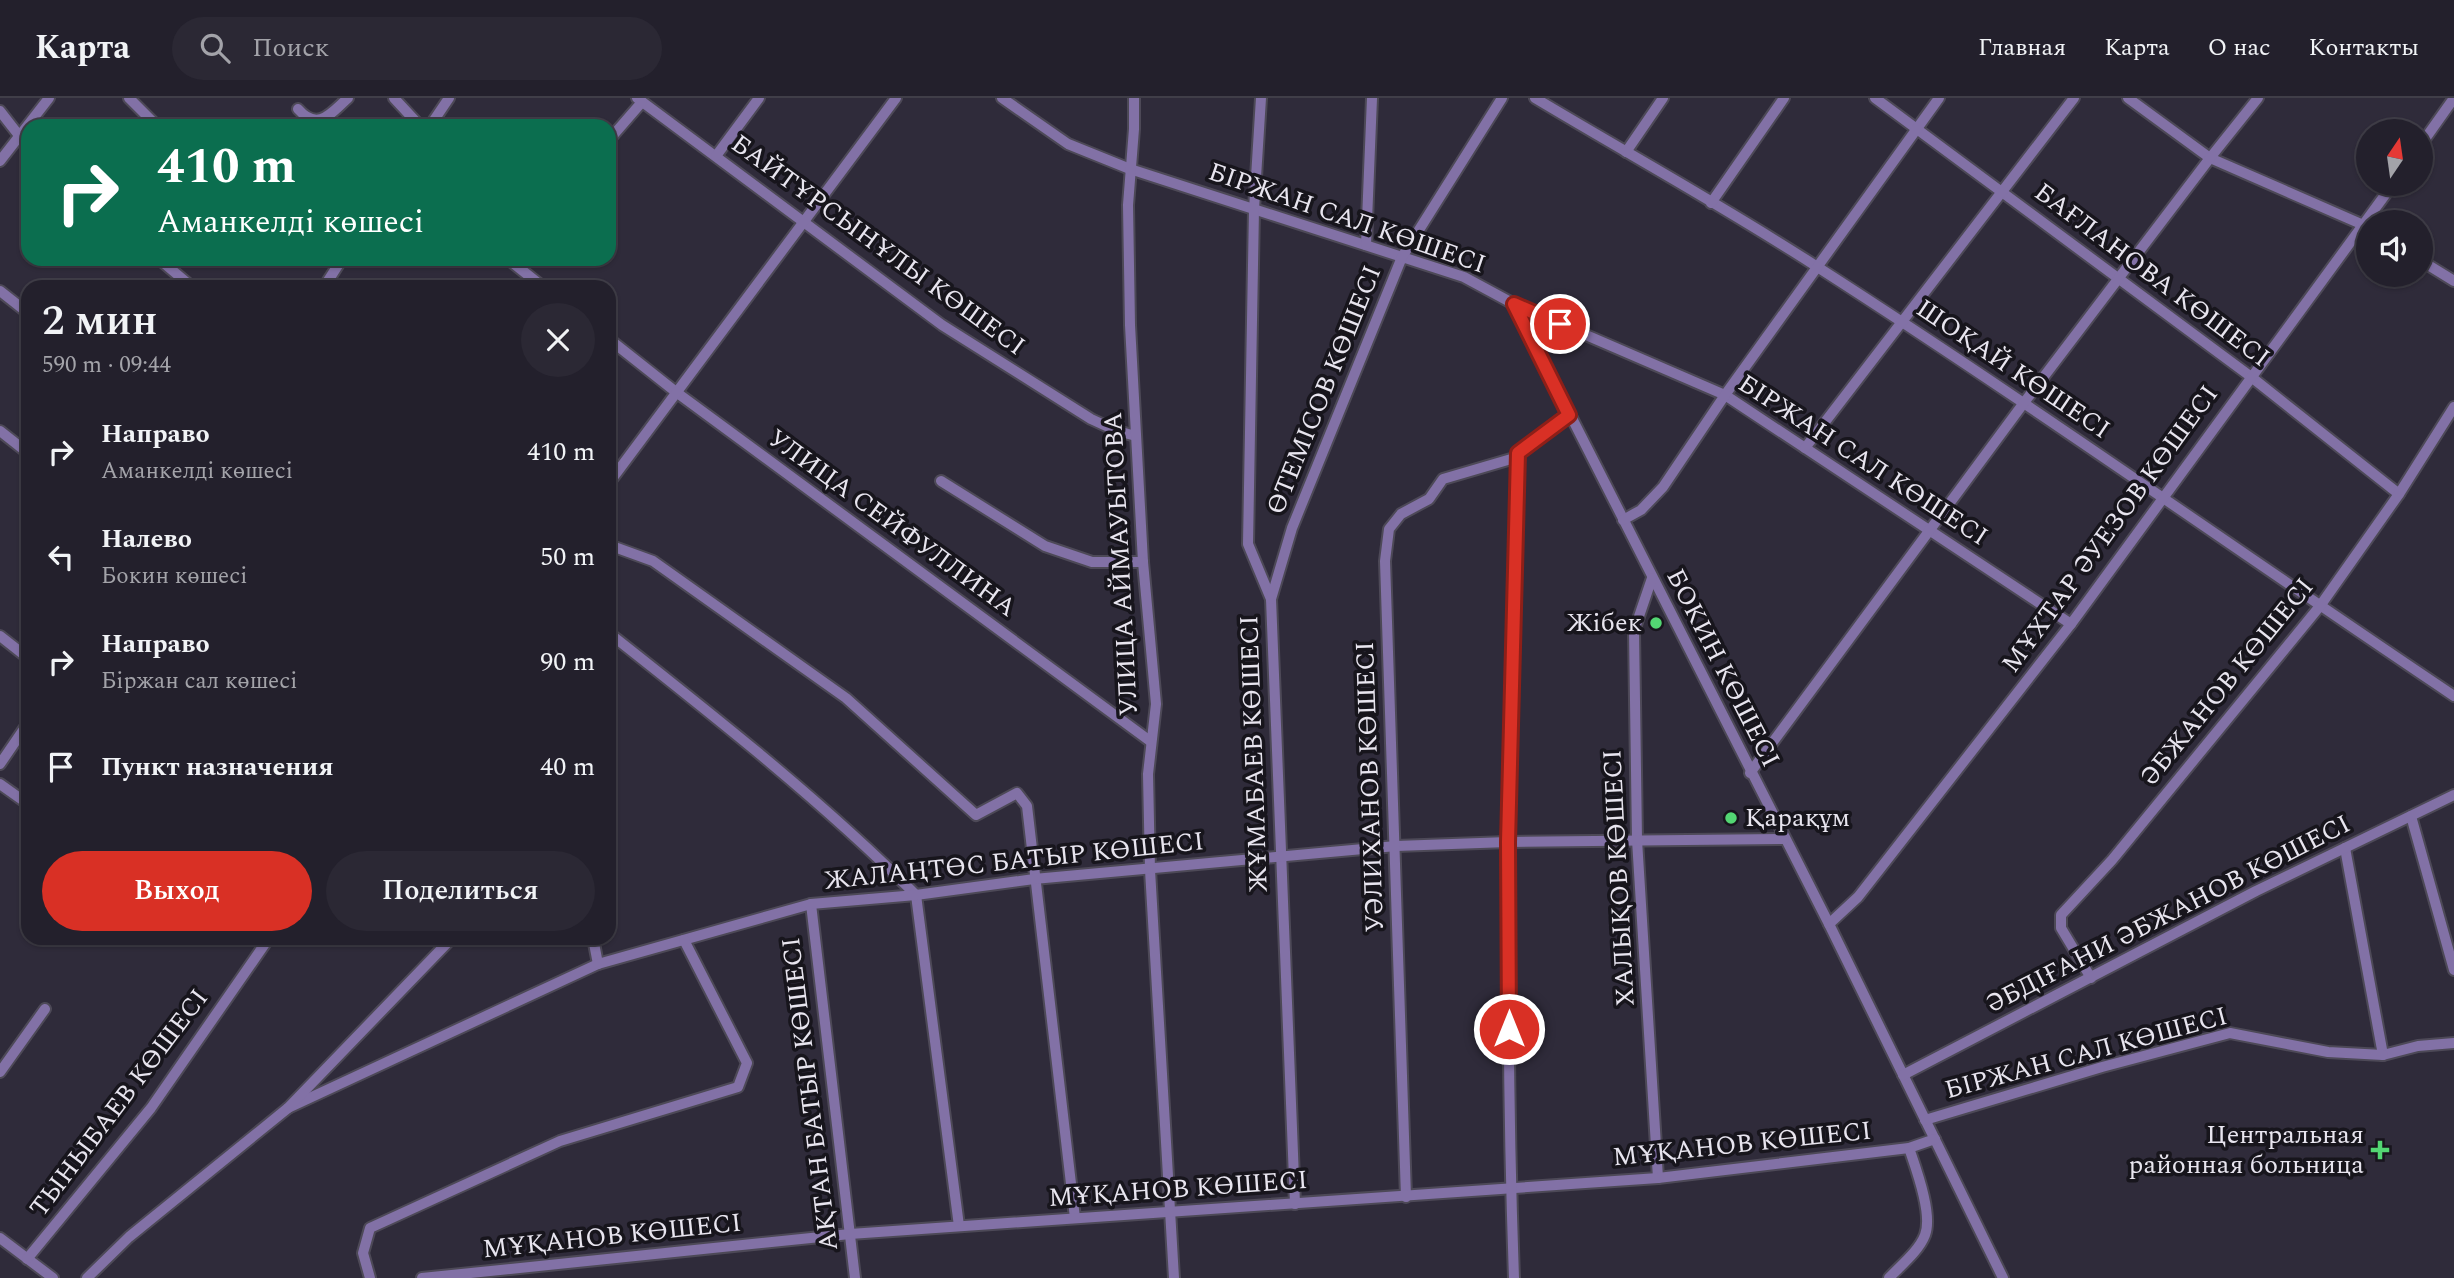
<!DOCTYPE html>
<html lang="ru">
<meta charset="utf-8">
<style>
body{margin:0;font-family:Spectral,serif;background:#2b2834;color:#f1f3f6;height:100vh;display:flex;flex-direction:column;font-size:26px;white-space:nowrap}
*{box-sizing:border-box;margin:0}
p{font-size:23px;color:#a3a3a9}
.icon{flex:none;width:38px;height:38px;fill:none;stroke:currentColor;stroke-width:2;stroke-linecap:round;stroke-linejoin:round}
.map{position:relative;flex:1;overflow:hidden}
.side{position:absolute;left:21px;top:182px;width:595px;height:665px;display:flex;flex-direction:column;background:#23202c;border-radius:21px;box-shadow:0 2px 5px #0004,0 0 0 2px #403e48}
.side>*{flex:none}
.hud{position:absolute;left:21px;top:21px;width:595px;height:147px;border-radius:21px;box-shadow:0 2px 5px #0004,0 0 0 2px #403e48;background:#0b6e4f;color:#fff;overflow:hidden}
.needle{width:46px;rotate:13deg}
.buttons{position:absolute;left:2356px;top:21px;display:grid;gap:14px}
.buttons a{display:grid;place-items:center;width:77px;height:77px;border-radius:50%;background:#23202c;box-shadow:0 2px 5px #0004,0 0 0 2px #403e48;font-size:35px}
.pin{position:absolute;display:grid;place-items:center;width:60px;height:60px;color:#fff;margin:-30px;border:4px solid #fff;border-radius:50%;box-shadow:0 2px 7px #0007}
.me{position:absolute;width:77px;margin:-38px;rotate:0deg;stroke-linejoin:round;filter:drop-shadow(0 0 5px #0008)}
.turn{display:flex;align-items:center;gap:24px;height:147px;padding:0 21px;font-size:32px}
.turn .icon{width:91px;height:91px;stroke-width:2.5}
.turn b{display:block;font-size:49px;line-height:60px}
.round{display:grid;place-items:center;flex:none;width:74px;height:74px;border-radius:37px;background:#2b2834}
.headline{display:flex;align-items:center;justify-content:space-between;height:119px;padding:0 21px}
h1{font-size:42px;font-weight:600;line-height:52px}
.cta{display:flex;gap:14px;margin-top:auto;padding:14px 21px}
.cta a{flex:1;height:80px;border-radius:42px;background:#d93025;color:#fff;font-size:28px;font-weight:600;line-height:80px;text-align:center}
.cta a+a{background:#2b2834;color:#f1f3f6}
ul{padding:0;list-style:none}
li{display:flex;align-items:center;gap:21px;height:105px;padding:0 21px}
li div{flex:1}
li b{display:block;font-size:26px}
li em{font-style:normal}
header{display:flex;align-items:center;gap:42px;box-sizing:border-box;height:98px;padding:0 35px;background:#23202c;border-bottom:2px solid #403e48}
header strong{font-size:33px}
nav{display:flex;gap:38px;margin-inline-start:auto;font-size:24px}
.search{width:490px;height:63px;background:#2b2834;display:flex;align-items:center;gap:18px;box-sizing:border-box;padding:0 24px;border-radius:38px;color:#a3a3a9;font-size:26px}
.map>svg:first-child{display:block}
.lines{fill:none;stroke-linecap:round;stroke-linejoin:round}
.street-casing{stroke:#4d4957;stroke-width:14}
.street{stroke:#8271a6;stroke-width:10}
.route-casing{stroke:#8d1f18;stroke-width:18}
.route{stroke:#d93025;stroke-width:12}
.poi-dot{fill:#53d673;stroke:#17151c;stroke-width:2.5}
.labels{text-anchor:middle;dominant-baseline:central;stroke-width:7;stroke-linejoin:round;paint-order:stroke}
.street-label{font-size:26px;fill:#e8e5ef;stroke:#17151c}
.poi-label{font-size:26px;fill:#e8e5ef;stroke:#17151c;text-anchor:end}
</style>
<header>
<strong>Карта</strong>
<div class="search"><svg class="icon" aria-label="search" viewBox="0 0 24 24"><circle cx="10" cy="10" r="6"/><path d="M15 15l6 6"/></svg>Поиск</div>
<nav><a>Главная</a><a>Карта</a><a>О нас</a><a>Контакты</a></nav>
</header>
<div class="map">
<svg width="2454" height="1180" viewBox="0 0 2454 1180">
<rect width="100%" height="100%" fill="#2f2b3a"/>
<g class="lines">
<defs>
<g id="street">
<path d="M129,0L157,28"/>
<path d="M394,0L420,28"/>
<path d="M637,0L942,227L1091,321L1117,333L1136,338"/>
<path d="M1002,0L1068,46L1130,71L1464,179L1514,206L1725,297L2071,526"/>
<path d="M1134,0V31L1128,107L1130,227L1143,464L1156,606L1148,676L1150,772L1174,1180"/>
<path d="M1261,0L1254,111L1248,446L1271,501L1295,1106"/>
<path d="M1535,0C1630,57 1727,110 1819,170C2034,308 2242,456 2454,598"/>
<path d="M1875,0L2250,278L2399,396"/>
<path d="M2128,0L2210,60L2368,129"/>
<path d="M298,11C318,34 331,15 348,0"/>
<path d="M0,13L28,49"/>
<path d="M430,28L449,0"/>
<path d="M609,42L642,4"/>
<path d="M2420,48L2454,0"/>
<path d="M1626,54L1663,0"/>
<path d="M716,58L759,0"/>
<path d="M0,63L49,0"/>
<path d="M1711,105L1784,0"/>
<path d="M1366,147L1372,0"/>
<path d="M159,161L192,189"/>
<path d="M508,161L543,189"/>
<path d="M2420,162L2454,183"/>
<path d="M324,189L342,161"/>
<path d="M0,193L28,215"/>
<path d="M1514,206L1829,826L2003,1180"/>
<path d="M609,241L676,294L1150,643"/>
<path d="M0,333L28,355"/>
<path d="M1805,350L2074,0"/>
<path d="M941,383L1045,448L1092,464H1143"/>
<path d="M609,385L896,0"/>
<path d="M1623,422L1641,412L1663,389L1725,297L1939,0"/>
<path d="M609,447L653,463L846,600L976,717L1017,695L1027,708L1075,1120"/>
<path d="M1652,480L1634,533L1637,742L1658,1080"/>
<path d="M1271,501L1292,430L1402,159L1502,0"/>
<path d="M609,535C714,618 821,702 916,797L959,1128"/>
<path d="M0,538L28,560"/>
<path d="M0,666L28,625"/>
<path d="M1750,675L2023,306L2210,60L2258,0"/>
<path d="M0,686L28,706"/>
<path d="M2411,718L2454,872"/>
<path d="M2345,750L2383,957L2418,948L2454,945"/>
<path d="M811,806L855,1180"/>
<path d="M1829,826L1858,799L2071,526L2393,86"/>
<path d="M593,840L598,866"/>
<path d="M2091,880L2061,830V817L2112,762L2320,508L2399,396L2454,309"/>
<path d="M0,974L45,911"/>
<path d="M1903,977L2256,793L2454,697"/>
<path d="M288,1010L598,866L811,806L916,797L1034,781L1396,748L1508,744L1784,741"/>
<path d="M1925,1022L2102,969L2230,935L2328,954L2383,957"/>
<path d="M1406,1099L1385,463L1389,431L1401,416L1429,401L1443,381L1518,359"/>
<path d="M0,1140L53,1180"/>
<path d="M27,1161L151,1010L269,840"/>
<path d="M87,1180L129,1139L288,1010L452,840"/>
<path d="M370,1180L363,1155L370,1130L560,1043L738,989L747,965L684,842"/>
<path d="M422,1180L850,1136L1658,1080L1909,1050L1935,1041"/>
<path d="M1514,1180C1504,905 1509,630 1518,355L1569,317"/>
<path d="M1889,1180C1900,1168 1919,1153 1925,1137C1933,1116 1916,1071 1909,1050"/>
</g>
</defs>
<use href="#street" class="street-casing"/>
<use href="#street" class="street"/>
</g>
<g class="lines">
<defs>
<path id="route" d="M1509,931L1508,744L1518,355L1569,317L1514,206L1560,226"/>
</defs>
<use href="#route" class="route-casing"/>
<use href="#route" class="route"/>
</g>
<g class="poi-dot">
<circle cx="1656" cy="525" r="7"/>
<circle cx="1731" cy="720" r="7"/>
<path d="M2376.5 1041.5h7v7h7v7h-7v7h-7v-7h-7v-7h7z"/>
</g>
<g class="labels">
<g class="street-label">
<text transform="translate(1347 120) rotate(19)">БІРЖАН САЛ КӨШЕСІ</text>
<text transform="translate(878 147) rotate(36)">БАЙТҰРСЫНҰЛЫ КӨШЕСІ</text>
<text transform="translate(2152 177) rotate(37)">БАҒЛАНОВА КӨШЕСІ</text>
<text transform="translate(2013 271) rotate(34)">ШОҚАЙ КӨШЕСІ</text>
<text transform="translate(1324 292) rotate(-68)">ӨТЕМІСОВ КӨШЕСІ</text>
<text transform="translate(1863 362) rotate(33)">БІРЖАН САЛ КӨШЕСІ</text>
<text transform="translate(892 425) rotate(36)">УЛИЦА СЕЙФУЛЛИНА</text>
<text transform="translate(2110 431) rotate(-54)">МҰХТАР ӘУЕЗОВ КӨШЕСІ</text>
<text transform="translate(1121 466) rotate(-93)">УЛИЦА АЙМАУЫТОВА</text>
<text transform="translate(1723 570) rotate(63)">БОКИН КӨШЕСІ</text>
<text transform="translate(2227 584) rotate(-51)">ӘБЖАНОВ КӨШЕСІ</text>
<text transform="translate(1254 656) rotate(-92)">ЖҰМАБАЕВ КӨШЕСІ</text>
<text transform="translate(1370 689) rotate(-92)">УӘЛИХАНОВ КӨШЕСІ</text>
<text transform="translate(1014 763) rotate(-6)">ЖАЛАҢТӨС БАТЫР КӨШЕСІ</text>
<text transform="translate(1619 780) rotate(-93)">ХАЛЫҚОВ КӨШЕСІ</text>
<text transform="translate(2168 816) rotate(-27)">ӘБДІҒАНИ ӘБЖАНОВ КӨШЕСІ</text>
<text transform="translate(2086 955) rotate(-15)">БІРЖАН САЛ КӨШЕСІ</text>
<text transform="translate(810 996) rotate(-97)">АҚТАН БАТЫР КӨШЕСІ</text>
<text transform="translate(119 1005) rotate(-53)">ТЫНЫБАЕВ КӨШЕСІ</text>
<text transform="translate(1742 1046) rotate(-6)">МҰҚАНОВ КӨШЕСІ</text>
<text transform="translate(1178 1091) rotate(-4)">МҰҚАНОВ КӨШЕСІ</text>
<text transform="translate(612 1138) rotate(-6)">МҰҚАНОВ КӨШЕСІ</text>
</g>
<g class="poi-label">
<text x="1642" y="525">Жібек</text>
<text x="1745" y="720" text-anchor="start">Қарақұм</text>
<text x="2364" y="1037">Центральная<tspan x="2364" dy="30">районная больница</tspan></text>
</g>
</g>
</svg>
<div class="buttons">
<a><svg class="needle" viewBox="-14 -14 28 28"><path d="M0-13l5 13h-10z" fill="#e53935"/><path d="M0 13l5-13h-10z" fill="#a3a3a9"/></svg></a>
<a><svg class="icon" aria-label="sound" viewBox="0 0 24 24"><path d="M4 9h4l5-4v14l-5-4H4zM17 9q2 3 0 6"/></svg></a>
</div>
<div class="pin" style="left:1560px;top:226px;background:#d93025"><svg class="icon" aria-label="arrive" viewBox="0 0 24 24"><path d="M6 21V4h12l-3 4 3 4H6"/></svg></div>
<svg class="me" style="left:1509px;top:931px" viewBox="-20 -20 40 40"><circle r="17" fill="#d93025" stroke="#fff" stroke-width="3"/><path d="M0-11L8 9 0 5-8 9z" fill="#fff"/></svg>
<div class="hud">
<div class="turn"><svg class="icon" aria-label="right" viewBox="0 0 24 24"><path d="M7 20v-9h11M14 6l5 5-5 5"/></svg><div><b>410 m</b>Аманкелді көшесі</div></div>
</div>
<section class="side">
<div class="headline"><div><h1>2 мин</h1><p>590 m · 09:44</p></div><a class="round"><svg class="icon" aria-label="close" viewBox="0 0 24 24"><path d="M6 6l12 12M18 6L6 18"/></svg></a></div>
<ul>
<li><svg class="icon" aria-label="right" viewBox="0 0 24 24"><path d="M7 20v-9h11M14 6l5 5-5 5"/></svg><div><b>Направо</b><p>Аманкелді көшесі</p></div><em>410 m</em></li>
<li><svg class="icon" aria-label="left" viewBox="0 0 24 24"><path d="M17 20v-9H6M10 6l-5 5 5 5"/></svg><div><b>Налево</b><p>Бокин көшесі</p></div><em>50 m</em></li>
<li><svg class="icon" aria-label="right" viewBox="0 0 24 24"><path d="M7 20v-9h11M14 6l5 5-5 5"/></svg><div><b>Направо</b><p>Біржан сал көшесі</p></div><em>90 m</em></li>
<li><svg class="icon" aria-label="arrive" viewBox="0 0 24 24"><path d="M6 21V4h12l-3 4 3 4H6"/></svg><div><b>Пункт назначения</b></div><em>40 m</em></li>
</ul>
<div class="cta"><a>Выход</a><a>Поделиться</a></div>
</section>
</div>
